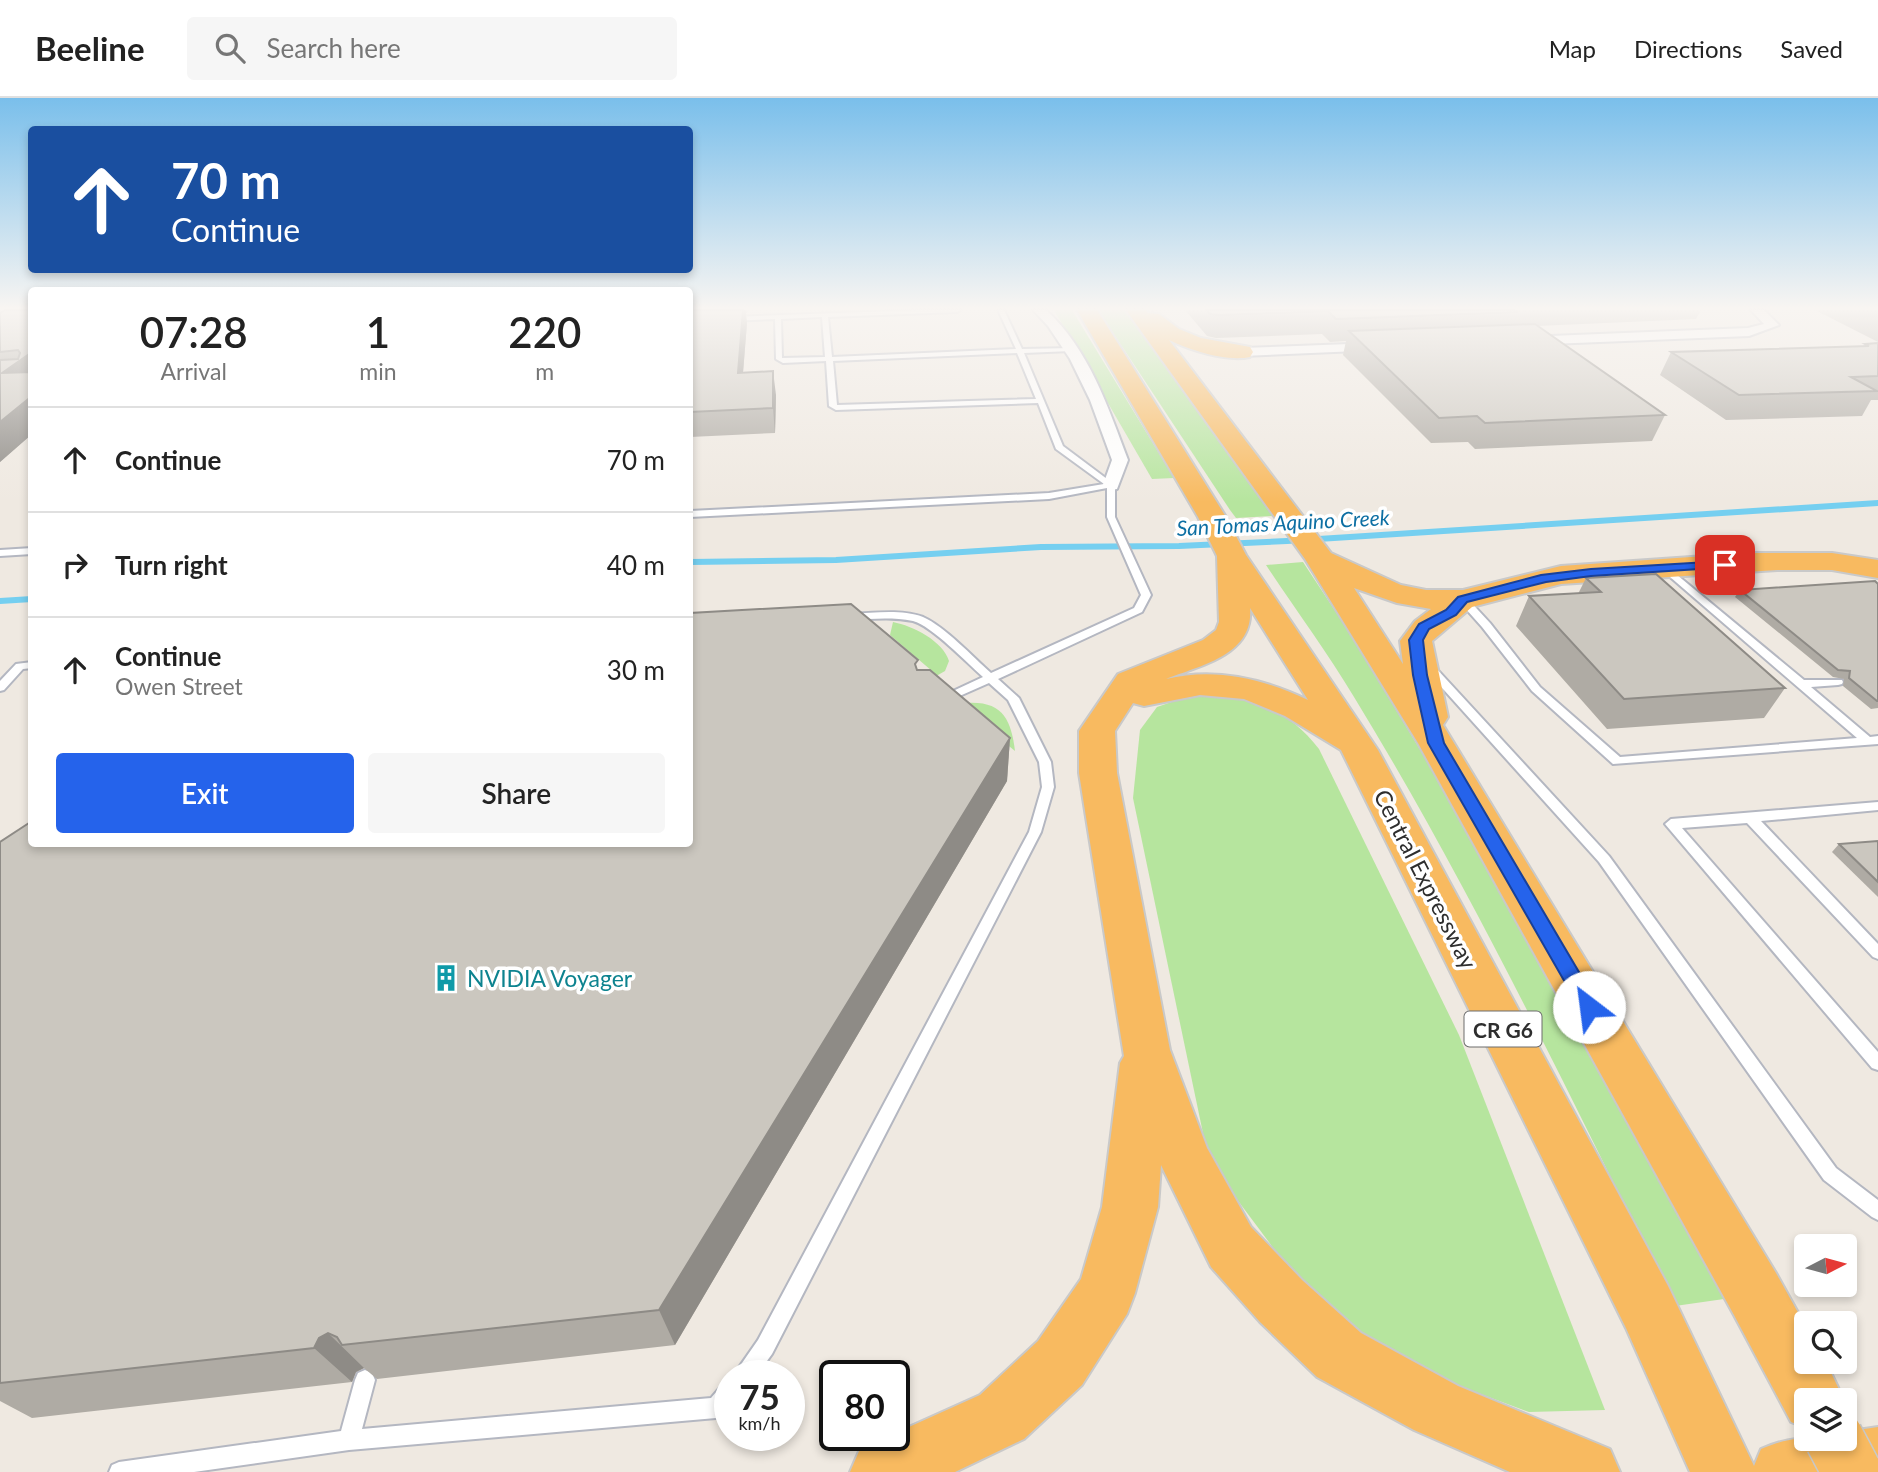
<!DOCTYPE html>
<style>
body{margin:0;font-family:Lato,sans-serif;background:#f6f6f6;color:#222;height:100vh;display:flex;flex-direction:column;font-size:26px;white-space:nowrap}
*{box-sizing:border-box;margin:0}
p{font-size:23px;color:#767676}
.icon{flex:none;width:38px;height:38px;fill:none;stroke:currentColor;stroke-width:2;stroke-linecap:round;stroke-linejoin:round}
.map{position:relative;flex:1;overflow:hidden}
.details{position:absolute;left:28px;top:189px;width:665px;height:560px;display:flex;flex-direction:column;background:#fff;border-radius:7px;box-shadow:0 4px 10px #0003}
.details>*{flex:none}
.guide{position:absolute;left:28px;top:28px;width:665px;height:147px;border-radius:7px;box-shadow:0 4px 10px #0003;background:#1a4fa0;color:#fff;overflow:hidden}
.needle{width:46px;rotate:84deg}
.tools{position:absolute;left:1794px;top:1136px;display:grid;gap:14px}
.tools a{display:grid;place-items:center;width:63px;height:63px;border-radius:7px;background:#fff;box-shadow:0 4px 10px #0003;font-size:35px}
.speed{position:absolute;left:714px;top:1262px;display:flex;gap:14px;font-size:35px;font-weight:700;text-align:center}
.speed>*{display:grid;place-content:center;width:91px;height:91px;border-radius:50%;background:#fff;box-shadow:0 4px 10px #0003;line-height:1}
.speed small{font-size:18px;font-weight:400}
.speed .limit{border:4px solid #111;border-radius:10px;background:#fff;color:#111}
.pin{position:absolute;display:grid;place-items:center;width:60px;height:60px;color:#fff;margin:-30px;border-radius:14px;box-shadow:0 4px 10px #0006}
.me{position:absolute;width:77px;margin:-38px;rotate:330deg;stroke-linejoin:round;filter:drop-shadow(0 0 5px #0008)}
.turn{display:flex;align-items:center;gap:24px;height:147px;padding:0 28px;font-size:32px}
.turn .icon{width:91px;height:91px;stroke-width:2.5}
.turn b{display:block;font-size:49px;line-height:60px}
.eta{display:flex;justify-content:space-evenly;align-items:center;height:119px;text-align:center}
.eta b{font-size:42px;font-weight:600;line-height:49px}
.cta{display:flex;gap:14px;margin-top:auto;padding:14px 28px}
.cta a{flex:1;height:80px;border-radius:7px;background:#2563eb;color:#fff;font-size:28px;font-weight:600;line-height:80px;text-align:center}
.cta a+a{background:#f6f6f6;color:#222}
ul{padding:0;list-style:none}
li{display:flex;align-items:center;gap:21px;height:105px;padding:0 28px;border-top:2px solid #e0e0e0}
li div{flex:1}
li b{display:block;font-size:26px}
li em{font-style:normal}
header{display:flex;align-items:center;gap:42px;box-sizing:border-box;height:98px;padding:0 35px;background:#fff;border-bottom:2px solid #e0e0e0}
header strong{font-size:33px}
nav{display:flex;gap:38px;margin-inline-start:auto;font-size:24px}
.search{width:490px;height:63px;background:#f6f6f6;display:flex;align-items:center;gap:18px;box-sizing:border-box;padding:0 24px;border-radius:7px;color:#767676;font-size:26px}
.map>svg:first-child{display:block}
.green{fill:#b6e59e}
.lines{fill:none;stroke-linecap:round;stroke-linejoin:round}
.stream{stroke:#75cff0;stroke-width:6}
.service-casing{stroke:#b4b7c1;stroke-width:4}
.minor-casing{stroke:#b4b7c1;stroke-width:4}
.trunk-casing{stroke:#c9c9c9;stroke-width:4}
.service{fill:#fff;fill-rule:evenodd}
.minor{fill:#fff;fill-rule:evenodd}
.trunk{fill:#f8ba60;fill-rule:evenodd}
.trunk-bridge-casing{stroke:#c9c9c9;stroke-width:61;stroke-linecap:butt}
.trunk-bridge{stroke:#f8ba60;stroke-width:58}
.wall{fill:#afaba4}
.shaded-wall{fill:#8e8b86}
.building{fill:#cbc7bf;stroke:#8e8b86;stroke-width:2}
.route{fill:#2563eb;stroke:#184099;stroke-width:2}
.labels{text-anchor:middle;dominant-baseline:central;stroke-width:7;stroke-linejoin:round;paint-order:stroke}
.far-water-label{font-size:21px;font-style:italic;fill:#0d6fa3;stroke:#fff}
.shield{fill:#fff;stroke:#6d6d6d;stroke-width:2}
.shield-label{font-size:21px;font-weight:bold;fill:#2e2e2e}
.street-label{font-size:23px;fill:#2e2e2e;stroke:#fff}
.culture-label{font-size:23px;fill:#0d838f;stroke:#fff;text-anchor:start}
</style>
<header>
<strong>Beeline</strong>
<div class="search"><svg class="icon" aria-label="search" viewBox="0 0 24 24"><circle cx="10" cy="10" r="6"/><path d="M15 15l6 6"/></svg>Search here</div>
<nav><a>Map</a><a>Directions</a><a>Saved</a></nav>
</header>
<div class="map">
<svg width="1878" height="1374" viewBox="0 0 1878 1374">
<rect width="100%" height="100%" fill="#efe9e1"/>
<g class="green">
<path d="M1054,212H1072L1174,380L1152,381Z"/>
<path d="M1098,212H1126L1273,418L1236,420L1230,412Z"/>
<path d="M1303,464L1351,537L1460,718L1692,1136L1724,1201L1675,1208C1572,1003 1474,795 1354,599C1327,554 1295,511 1266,467Z"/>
<path d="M893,524C913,528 943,543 949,563L945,573L931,581L932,573L890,537Z"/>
<path d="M1198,595C1250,600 1286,608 1319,651L1459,937L1605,1312L1529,1314L1414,1271L1327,1222L1209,1064L1133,700L1140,632L1157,609Z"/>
<path d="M967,605C1003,603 1011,622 1015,653L959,607Z"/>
</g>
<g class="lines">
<g class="stream">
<path d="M690,464L836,462L1041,449L1179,448L1287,443L1878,405"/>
<path d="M0,503L32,501"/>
</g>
<defs>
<g id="service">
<path d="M919,212H960L957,214L828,219L832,259L1016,251L998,212H1004L1022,251L1073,250L1074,251L1071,253L1024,255L1063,348L1115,387V419L1151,497L1142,514L998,581L1019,600L1051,664L1054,689L1041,734L772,1256L756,1278H733L758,1242L1029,734L1042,689L1039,664L1008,602L989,585L946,604H938L936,602L938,600L983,579C967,565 932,528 913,523C892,519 872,521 851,522L846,519L851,516C874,515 901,511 923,519C944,528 973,559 991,575L1134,510L1141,497L1107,419V390L1049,401L690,419V413L1049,395L1104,386L1056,351L1038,305L836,312L829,308L826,263L783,265L776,261L775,221L730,223L727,221L730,219ZM822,219L825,259L782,260L781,221ZM1017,255L1036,301L837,307L833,263Z"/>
<path d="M32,450V456L0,458V452Z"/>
<path d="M1665,467L1804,582H1842L1843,584L1842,586L1838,587L1811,589L1870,639L1878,638V646L1613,666L1532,593L1482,529L1457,501L1458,499H1466L1490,525L1540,589L1620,659L1857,640L1662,472L1660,470Z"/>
<path d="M32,564V570L23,571L4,592L0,593V583L16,566Z"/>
<path d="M1430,567L1434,568L1609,758L1836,1070L1878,1102V1122L1872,1119L1824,1082L1599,764L1426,572L1425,570L1426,568Z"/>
<path d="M1878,704V712L1761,723L1878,846V861L1873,859L1747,725L1682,730L1878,954V972L1872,970L1665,726L1671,721Z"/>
<path d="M365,1272L372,1275L375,1282L362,1331L711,1300L723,1286L730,1283C730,1299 733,1313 716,1320L349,1352L194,1374H109L112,1367L119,1364L341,1333L355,1282L358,1275Z"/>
</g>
<g id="minor">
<path d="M1033,212H1046C1089,251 1108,309 1128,362L1117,391L1111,392L1103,387L1112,362L1090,302L1070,261L1048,228Z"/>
<path d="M1751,212H1764L1779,227L1749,238L1525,247L1518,243L1525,239L1748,230L1764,226Z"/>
<path d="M1376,245L1383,249L1381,252L1242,258L1235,254L1242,250Z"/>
</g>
<g id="trunk">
<path d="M1077,212H1097L1226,419L1246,457L1378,652L1668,1188L1754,1368L1761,1351C1793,1337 1811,1340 1844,1340V1334L1878,1329V1374H1690L1626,1230L1341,652L1285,618L1244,601L1200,597L1144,608L1133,605L1115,633L1117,675L1170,952L1207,1050L1251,1129L1302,1182L1361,1235L1458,1288L1610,1351L1620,1374H1510L1414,1332L1317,1279L1260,1224L1211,1169L1161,1067L1158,1109L1135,1195L1127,1216L1082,1287L1024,1341L955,1374H850L860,1351L980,1297L1038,1243L1081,1181L1102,1109L1120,965L1124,958L1079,675V633L1118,576L1203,542L1216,532L1219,524L1217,458L1198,419ZM1250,510L1308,602C1264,581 1215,569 1166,581C1201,567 1254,557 1250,510Z"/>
<path d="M1126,212H1146L1148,215L1159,216L1179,231L1201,240L1250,249L1253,254L1250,259C1226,264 1190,252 1169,242L1331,455L1401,487L1426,492H1463L1561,468L1749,455H1832L1878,462V480L1832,472H1777L1561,486L1472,509L1432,543L1448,619L1443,627L1776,1175L1806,1229V1264H1826L1844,1302H1806V1330L1791,1324L1734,1217L1418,645L1305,461ZM1354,490L1397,505L1431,511L1415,523L1400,543L1403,566Z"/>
</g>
</defs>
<use href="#service" class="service-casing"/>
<use href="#minor" class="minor-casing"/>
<use href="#trunk" class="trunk-casing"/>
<use href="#service" class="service"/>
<use href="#minor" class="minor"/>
<use href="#trunk" class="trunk"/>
<defs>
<path id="trunk-bridge" d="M1834,1340L1852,1374"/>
</defs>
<use href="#trunk-bridge" class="trunk-bridge-casing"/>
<use href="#trunk-bridge" class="trunk-bridge"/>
</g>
<g class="wall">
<path d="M32,212V336L0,364V215Z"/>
<path d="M690,212H748L747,215H746L747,225L743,275L776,297L775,335L690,339Z"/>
<path d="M1185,212H1701L1696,221L1537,228L1665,317L1652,343L1475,351L1468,344L1431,345L1343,257L1346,243L1330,244L1322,236L1216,240L1207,238Z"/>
<path d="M1815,212H1878V244Z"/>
<path d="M1878,245V302H1871L1862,318L1726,322L1660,277L1671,254L1863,248L1865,246Z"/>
<path d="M1586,480L1785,590L1764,620L1607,631L1516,528L1529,498L1578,496Z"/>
<path d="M1878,486V610L1871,611L1843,588L1844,581L1833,579L1735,499L1740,492Z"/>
<path d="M918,572L1010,640L1007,683L675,1247L377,1281L364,1270L356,1274L352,1284L32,1320L0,1303V744Z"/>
<path d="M1878,743V799L1832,754L1839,746Z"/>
</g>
<g class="shaded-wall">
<path d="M743,212H745L747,225L741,299L738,275Z"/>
<path d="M32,254V289L2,275Z"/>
<path d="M773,273L776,297L775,335L773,310Z"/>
<path d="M32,298V336L0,364V324Z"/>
<path d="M1010,640L1007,683L675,1247L659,1212Z"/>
<path d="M328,1235L364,1270L356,1274L352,1284L314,1250L319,1240Z"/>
</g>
<g class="building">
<path d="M5,212H32V254L2,275L32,274V298L0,324V262L18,261L20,255L18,252L0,254V215Z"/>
<path d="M690,212H743L738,275L773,273V310L690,314Z"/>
<path d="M1207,212H1514L1518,214L1336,221L1328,213L1220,217L1210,216Z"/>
<path d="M1535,226L1665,317L1485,325L1477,318L1439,320L1349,233Z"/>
<path d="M1878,245V278L1851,279L1877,293L1739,297L1671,254L1869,248L1865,246Z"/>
<path d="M1656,476L1785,590L1624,601L1529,498L1601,494L1586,480Z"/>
<path d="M1875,483L1878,486V603H1877L1849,580L1850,573L1838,572L1740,492Z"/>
<path d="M851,506L918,562L915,566L917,572H930L1010,640L659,1212L342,1247L337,1239L328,1235L319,1240L314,1250L0,1285V744L32,723V746H690V515Z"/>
<path d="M1878,743V784L1839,746Z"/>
</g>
<linearGradient id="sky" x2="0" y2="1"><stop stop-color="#7abfeb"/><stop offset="0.52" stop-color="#f8f5f2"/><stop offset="1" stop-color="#f8f5f2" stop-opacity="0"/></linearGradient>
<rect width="1878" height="404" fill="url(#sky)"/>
<path class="route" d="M1725,463L1730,464V469L1591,478L1546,484L1467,504L1456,517L1429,531L1423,542L1427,577L1444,645L1596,903L1598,909L1596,914L1589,917L1582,914L1428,645L1413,577L1409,542L1419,526L1446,512L1458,499L1541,477L1591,471Z"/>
<defs>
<symbol id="building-bare" viewBox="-9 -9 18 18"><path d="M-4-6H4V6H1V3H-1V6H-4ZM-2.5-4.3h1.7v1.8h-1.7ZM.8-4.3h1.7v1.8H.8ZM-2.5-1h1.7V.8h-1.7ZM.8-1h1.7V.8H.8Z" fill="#0f9aa8" stroke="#fff" stroke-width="2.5" paint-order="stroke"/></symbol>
</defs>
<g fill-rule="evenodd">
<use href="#building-bare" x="427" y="861" width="38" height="38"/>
</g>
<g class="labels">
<g class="far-water-label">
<text transform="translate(1283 424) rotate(-3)">San Tomas Aquino Creek</text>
</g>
<rect class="shield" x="1464.5" y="913.5" width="77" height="35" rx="5"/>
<g class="shield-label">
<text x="1503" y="931">CR G6</text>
</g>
<g class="street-label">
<text transform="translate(1426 781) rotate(63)">Central Expressway</text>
</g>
<g class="culture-label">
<text x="467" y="880">NVIDIA Voyager</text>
</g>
</g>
</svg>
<div class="tools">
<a><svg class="needle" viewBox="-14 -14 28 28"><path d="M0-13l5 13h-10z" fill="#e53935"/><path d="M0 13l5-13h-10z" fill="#767676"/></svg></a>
<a><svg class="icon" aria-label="search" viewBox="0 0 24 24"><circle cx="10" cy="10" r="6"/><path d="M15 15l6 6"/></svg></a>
<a><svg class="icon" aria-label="layers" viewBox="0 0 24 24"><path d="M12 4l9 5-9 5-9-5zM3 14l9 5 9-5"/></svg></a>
</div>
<div class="speed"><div>75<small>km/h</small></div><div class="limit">80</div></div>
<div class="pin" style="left:1725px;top:467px;background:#d93025"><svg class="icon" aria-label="arrive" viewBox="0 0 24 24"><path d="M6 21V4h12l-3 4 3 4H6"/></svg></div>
<svg class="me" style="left:1589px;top:909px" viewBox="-20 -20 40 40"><circle r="19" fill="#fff"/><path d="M0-13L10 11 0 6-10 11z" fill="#2563eb"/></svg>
<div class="guide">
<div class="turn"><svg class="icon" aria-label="ahead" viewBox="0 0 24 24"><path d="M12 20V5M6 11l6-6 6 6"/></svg><div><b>70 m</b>Continue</div></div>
</div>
<section class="details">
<div class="eta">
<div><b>07:28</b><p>Arrival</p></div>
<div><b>1</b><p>min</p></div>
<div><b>220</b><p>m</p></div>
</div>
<ul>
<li><svg class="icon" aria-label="ahead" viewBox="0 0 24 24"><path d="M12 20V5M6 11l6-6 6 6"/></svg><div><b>Continue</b></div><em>70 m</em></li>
<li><svg class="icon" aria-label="right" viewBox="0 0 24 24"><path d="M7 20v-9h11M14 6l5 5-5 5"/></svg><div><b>Turn right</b></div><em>40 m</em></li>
<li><svg class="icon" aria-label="ahead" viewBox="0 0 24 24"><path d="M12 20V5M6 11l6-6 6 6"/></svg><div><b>Continue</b><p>Owen Street</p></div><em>30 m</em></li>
</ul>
<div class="cta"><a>Exit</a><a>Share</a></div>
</section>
</div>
